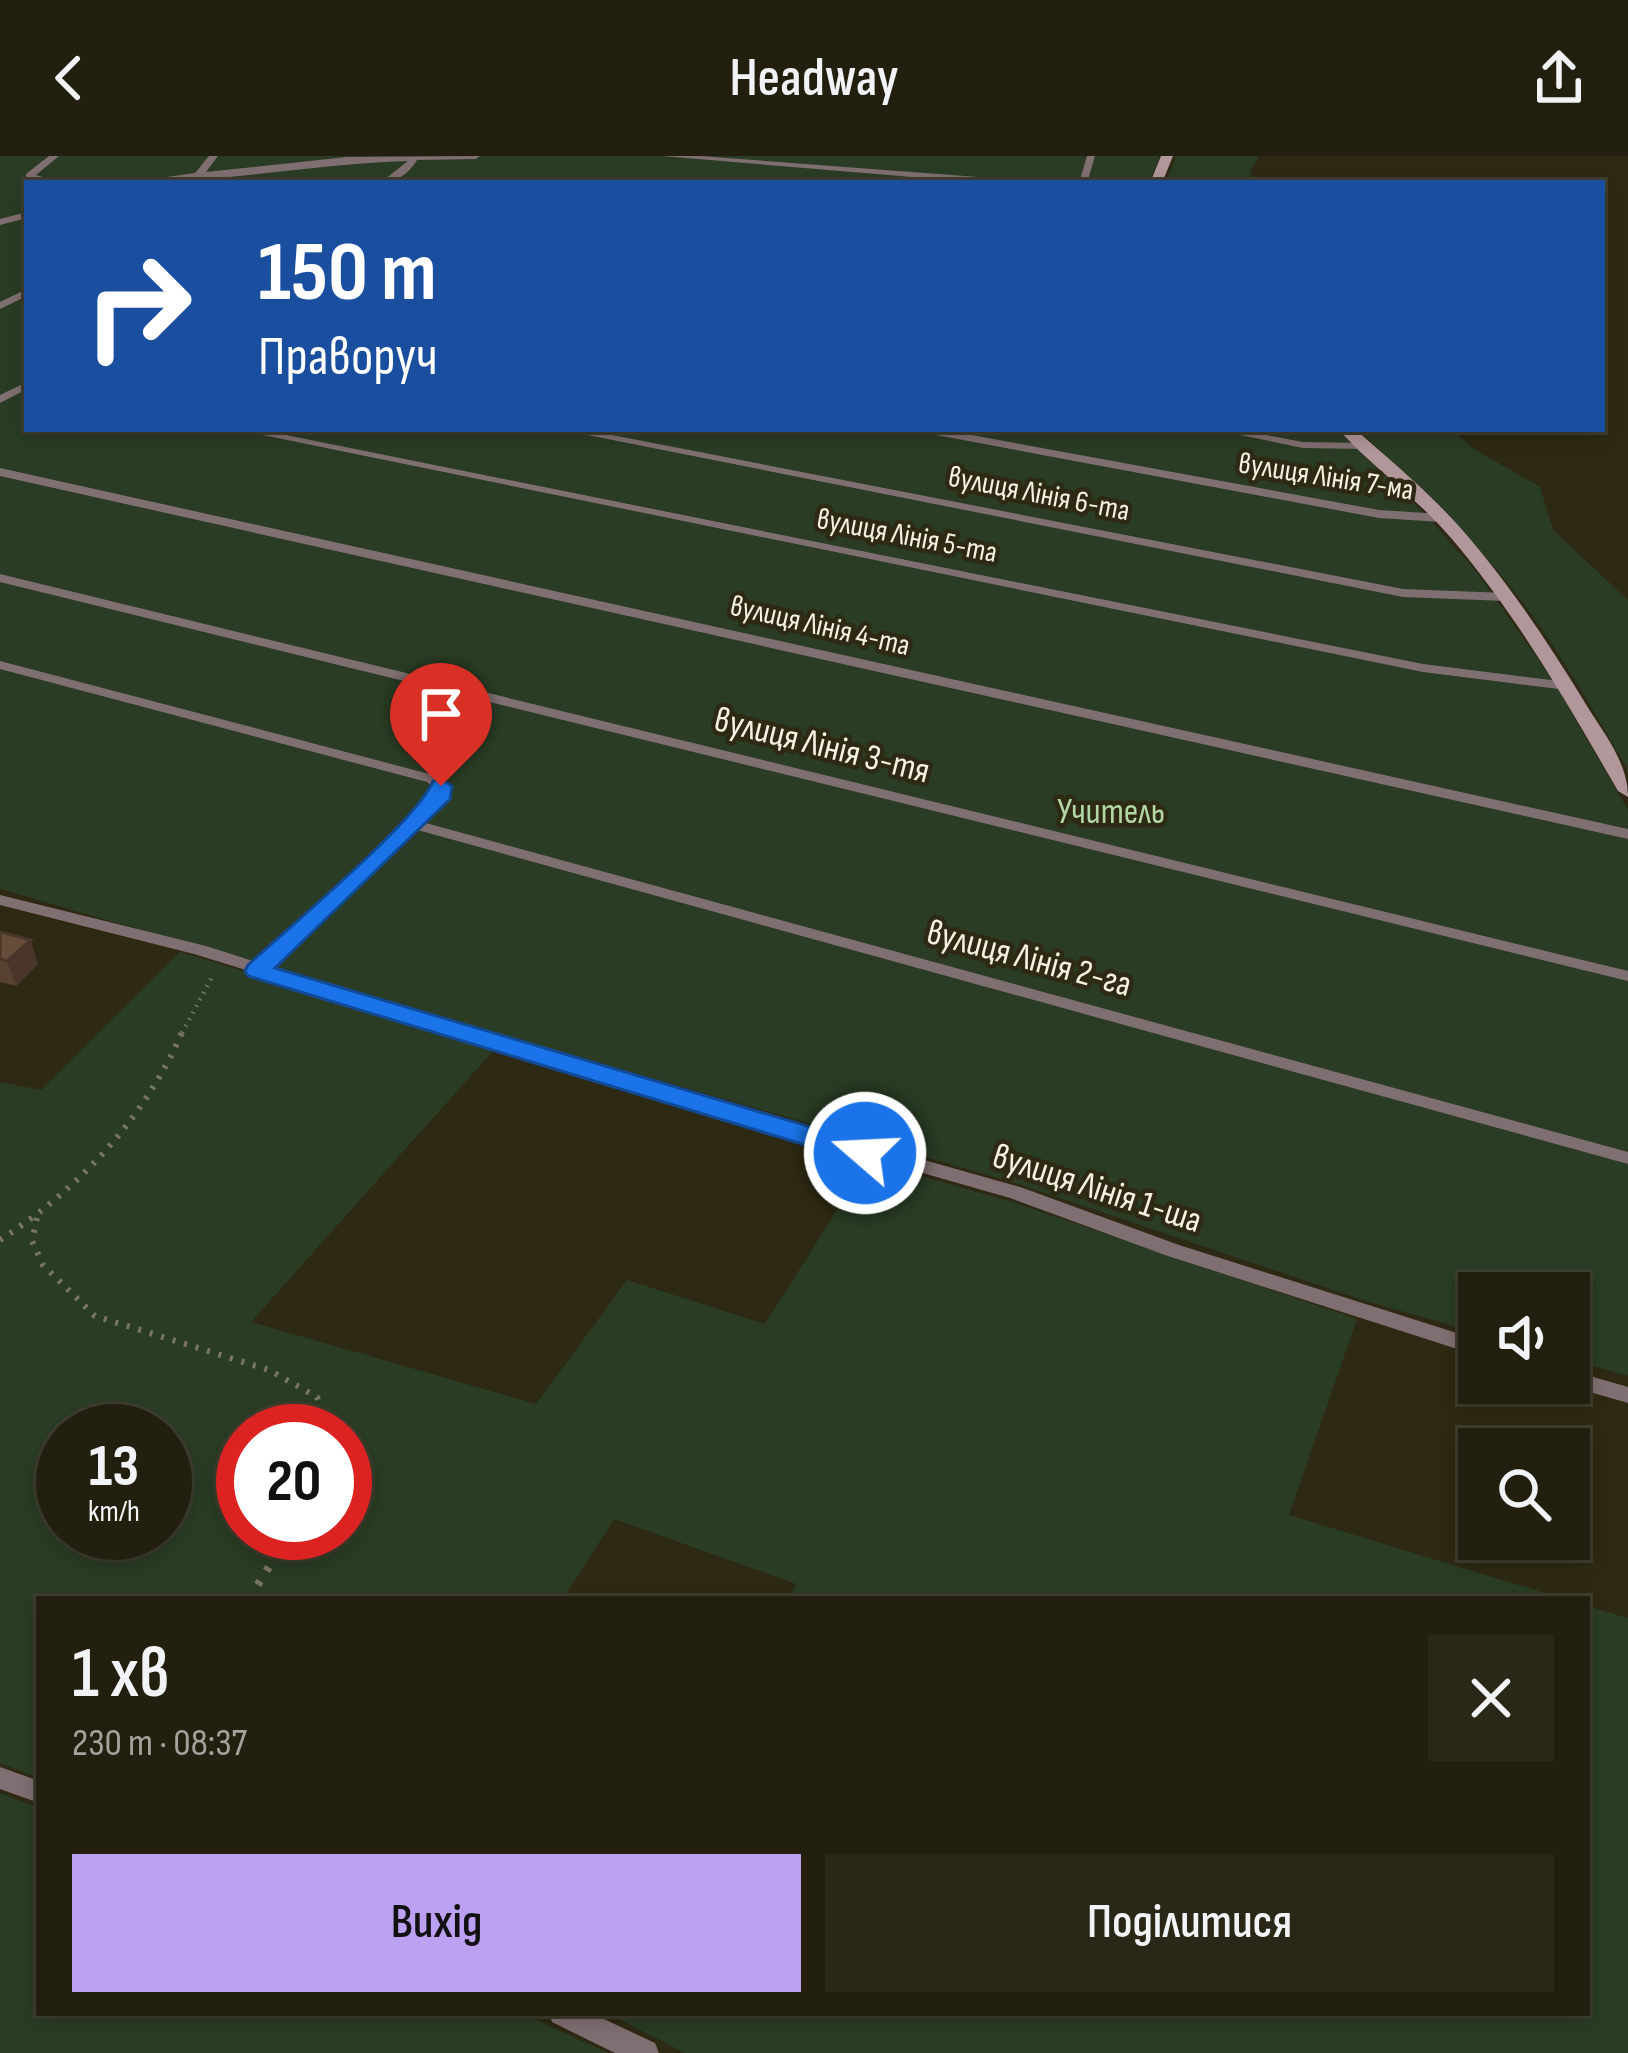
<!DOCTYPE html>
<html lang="uk">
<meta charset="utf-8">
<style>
body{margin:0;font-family:"Sofia Sans Condensed",sans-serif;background:#2a2717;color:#f1f3f6;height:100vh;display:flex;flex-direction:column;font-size:45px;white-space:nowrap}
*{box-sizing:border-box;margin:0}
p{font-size:39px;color:#a2a29e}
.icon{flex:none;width:66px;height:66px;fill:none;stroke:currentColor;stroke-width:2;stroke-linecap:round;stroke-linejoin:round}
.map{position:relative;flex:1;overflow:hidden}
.side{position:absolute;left:36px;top:1440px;width:1554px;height:420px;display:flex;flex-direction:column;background:#221f0e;border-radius:0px;box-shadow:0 6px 18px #0003,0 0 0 3px #3f3d2e}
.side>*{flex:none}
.guide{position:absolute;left:24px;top:24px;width:1581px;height:252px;border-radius:0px;box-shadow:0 6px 18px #0003,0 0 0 3px #3f3d2e;background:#1a4fa0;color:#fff;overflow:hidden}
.fabs{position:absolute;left:1458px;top:1116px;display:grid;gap:24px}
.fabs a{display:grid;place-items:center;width:132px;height:132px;border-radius:0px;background:#221f0e;box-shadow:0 6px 18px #0003,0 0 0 3px #3f3d2e;font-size:60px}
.speed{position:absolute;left:36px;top:1248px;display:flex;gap:24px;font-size:60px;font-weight:700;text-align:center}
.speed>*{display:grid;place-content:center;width:156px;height:156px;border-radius:50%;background:#221f0e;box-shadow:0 6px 18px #0003,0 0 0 3px #3f3d2e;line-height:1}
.speed small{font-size:30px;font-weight:400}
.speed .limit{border:18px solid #d22;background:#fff;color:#111}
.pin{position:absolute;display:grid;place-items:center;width:102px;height:102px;color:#fff;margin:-123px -51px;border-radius:50% 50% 50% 0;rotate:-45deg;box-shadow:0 0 12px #0007}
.pin .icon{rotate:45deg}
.me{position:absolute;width:132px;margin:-66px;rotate:289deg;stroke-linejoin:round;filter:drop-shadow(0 0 9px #0008)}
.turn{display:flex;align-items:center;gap:42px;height:252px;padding:0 36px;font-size:54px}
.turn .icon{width:156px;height:156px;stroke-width:2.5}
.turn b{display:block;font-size:84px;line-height:102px}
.round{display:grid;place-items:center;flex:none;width:126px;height:126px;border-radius:0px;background:#2a2717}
.headline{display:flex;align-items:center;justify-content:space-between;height:204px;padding:0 36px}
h1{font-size:72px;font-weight:600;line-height:90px}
.primary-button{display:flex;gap:24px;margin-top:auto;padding:24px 36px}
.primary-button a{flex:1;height:138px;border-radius:0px;background:#bca0f2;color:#111;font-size:48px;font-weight:600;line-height:138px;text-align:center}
.primary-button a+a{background:#2a2717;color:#f1f3f6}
header{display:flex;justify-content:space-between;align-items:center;height:156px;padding:0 36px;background:#221f0e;font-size:54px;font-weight:600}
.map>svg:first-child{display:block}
.green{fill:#2a3c23;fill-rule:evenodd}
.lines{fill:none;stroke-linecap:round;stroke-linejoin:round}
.path-far2{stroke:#7a7562;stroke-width:4.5;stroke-dasharray:1.5 6;stroke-linecap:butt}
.path-far1{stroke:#7a7562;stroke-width:6;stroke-dasharray:3 9;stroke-linecap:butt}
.path{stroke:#7a7562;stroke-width:8;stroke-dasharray:4.5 12;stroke-linecap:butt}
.service{fill:#806f72;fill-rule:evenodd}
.secondary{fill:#b1969b;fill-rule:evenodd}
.wall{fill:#594132}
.shaded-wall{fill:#493529}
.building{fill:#684c3a;stroke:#493529;stroke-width:3}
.route{fill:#1a73e8;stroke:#114b97;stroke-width:3}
.labels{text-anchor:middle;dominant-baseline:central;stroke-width:9;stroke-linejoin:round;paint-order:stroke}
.far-street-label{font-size:30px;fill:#f5f2e4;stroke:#2e2912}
.street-label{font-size:36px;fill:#f5f2e4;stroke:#2e2912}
.park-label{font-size:36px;fill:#b2d7a5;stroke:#2e2912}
</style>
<header><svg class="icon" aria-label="back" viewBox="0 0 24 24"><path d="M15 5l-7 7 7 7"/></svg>Headway<svg class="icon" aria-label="share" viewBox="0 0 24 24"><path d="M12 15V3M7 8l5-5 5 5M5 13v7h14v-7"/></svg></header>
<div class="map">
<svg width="1628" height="1897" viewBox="0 0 1628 1897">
<rect width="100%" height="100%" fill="#2e2912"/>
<g class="green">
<path d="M0,0H1160L1149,27H27V273H1337L1425,358L1476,415L1552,523L1628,654V1220L1569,1203V1137H1479V1177L1366,1145L1015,1027L0,733Z"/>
<path d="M1176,0H1259L1251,13L1252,27H1166Z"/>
<path d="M1357,273H1451L1474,293L1540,331L1553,374L1628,444V614C1588,545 1547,473 1495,412C1453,361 1405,318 1357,273Z"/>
<path d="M180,796L397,861L492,896L251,1166L536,1248L627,1124L765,1168L868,1005L1009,1045L1357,1163L1289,1359L1565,1443H789L796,1428L614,1363L563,1443H39V1622L0,1607V926L41,934ZM63,1275H165V1377H63ZM243,1275H345V1377H243Z"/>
<path d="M1587,1450L1628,1462V1897H685L607,1857H1587Z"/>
<path d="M0,1637L39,1652V1857H522L608,1897H0Z"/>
</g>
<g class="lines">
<path class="path-far2" d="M182,877L212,821"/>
<g class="path-far1">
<path d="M37,1062L32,1085L43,1109L95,1160L269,1214L317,1241L328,1275"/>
<path d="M0,1084C79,1033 146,961 183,874"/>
</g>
<path class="path" d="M249,1443L290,1377"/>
<g class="service">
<path d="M49,0H59L36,19L62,27L26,22V18Z"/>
<path d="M209,0H218L206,16L347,1L480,0L476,3L417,4C409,18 395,27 380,27L408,5C313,8 219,27 125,27L195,17Z"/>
<path d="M662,0H700L1019,24L1023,27H984Z"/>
<path d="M1087,0H1095L1087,27H1079Z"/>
<path d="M27,56V62L0,69V63Z"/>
<path d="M27,133V140L0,153V146Z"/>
<path d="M27,226V233L0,247V239Z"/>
<path d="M233,273H256L1423,508L1567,526L1574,530L1567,534L1423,516Z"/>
<path d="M557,273H581L1403,433L1506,437L1513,441L1506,445L1403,441Z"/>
<path d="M914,273H939L1379,354L1441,358L1447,362L1441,366L1379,362L920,276Z"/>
<path d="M1211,273H1235L1303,286L1364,287L1370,290L1364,293L1303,292Z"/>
<path d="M0,312L1628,673V683L0,320Z"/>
<path d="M0,418L1628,815V825L0,426Z"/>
<path d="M0,505L437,620L448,630L449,638L422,666L1628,996V1008L414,673L271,811L502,885L1023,1032L1179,1089L1479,1184V1200L1165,1099L1010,1042L490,893L261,819H251L249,815L194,798L0,749V739L206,790L256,806L434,637V632L427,626L0,513Z"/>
<path d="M1569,1214L1628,1231V1247L1562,1228L1569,1227Z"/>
<path d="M0,1611L39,1625V1647L0,1633Z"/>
<path d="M549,1857H591L655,1887L659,1897H615L552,1866Z"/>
</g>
<g class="secondary">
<path d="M1161,0H1173L1162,27H1150Z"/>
<path d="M1338,273H1355C1390,304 1426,334 1457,368C1507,424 1548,486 1587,550C1605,579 1628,607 1628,641L1618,635C1567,547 1517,459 1451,382C1417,342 1373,312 1338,273Z"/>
</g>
</g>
<path class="wall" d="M0,776L38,808L16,830L0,826Z"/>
<path class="shaded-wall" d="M31,784L38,808L16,830L7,805Z"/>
<path class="building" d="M0,776L31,784L7,805L0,803Z"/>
<path class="route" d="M441,623L452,630L450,643L275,812L875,990L879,997L875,1004H855L248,820L245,815L248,809C286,774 420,662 433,625Z"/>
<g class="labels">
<g class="far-street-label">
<text transform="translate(1326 321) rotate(9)">вулиця Лінія 7-ма</text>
<text transform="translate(1039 338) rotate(11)">вулиця Лінія 6-та</text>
<text transform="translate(907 380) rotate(11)">вулиця Лінія 5-та</text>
<text transform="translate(820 470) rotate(13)">вулиця Лінія 4-та</text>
</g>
<g class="street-label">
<text transform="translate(822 590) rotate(14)">вулиця Лінія 3-тя</text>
<text transform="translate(1029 803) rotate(15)">вулиця Лінія 2-га</text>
<text transform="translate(1097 1033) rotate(18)">вулиця Лінія 1-ша</text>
</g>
<g class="park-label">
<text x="1111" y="656">Учитель</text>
</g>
</g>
</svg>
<div class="fabs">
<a><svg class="icon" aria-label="sound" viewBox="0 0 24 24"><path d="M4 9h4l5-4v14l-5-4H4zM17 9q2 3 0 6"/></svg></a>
<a><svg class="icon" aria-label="search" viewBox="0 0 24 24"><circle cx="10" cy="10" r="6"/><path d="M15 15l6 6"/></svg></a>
</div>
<div class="speed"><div>13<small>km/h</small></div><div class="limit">20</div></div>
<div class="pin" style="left:441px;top:630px;background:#d93025"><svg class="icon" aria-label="arrive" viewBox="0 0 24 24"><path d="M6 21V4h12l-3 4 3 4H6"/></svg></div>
<svg class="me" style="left:865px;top:997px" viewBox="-20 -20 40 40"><circle r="17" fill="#1a73e8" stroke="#fff" stroke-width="3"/><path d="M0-11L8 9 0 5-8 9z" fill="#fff"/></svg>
<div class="guide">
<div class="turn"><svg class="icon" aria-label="right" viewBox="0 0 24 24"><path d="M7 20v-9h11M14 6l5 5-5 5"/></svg><div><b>150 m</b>Праворуч</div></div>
</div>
<section class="side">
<div class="headline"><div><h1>1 хв</h1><p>230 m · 08:37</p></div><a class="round"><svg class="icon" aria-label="close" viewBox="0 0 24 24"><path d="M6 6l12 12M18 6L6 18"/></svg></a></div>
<div class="primary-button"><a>Вихід</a><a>Поділитися</a></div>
</section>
</div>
